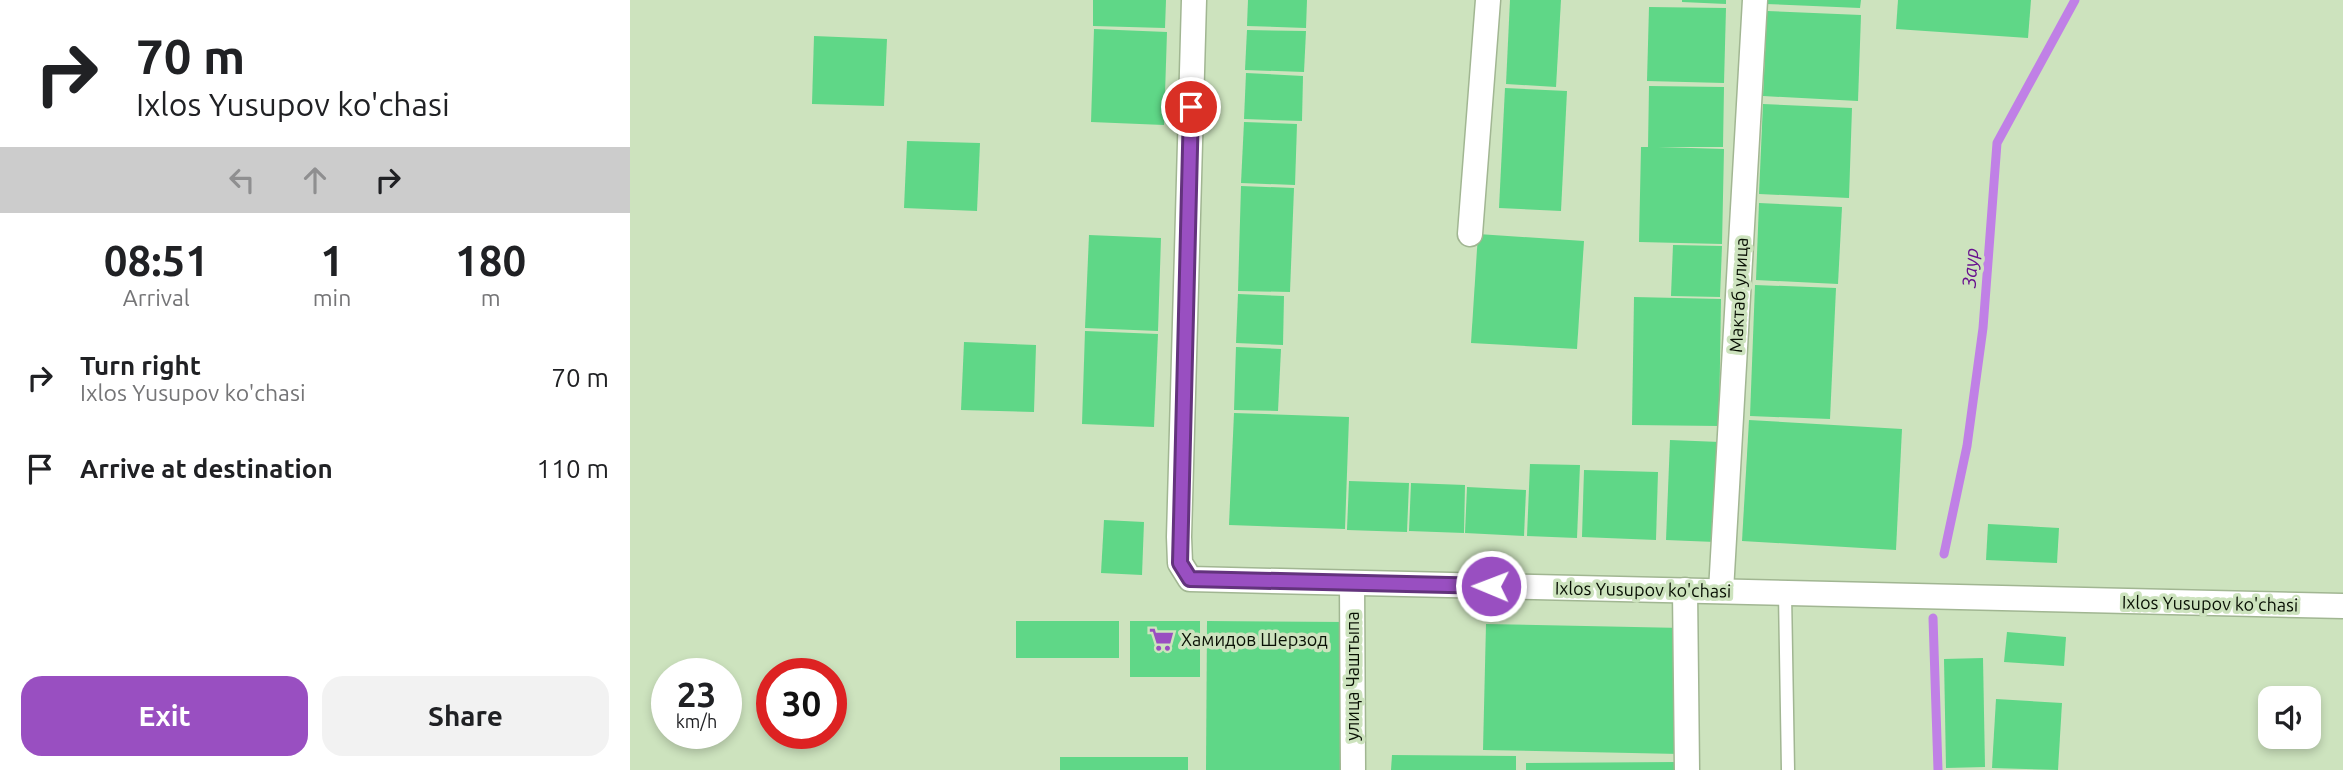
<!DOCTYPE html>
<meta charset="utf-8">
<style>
body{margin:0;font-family:Ubuntu,sans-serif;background:#f2f2f2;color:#202124;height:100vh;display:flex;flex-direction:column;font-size:26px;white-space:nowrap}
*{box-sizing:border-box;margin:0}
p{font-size:23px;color:#757577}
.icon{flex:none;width:38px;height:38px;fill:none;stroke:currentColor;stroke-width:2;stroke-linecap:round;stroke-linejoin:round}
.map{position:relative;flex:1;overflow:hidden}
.panel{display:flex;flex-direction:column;background:#fff;width:630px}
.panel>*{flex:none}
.hud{background:#fff;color:#202124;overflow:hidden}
.fabs{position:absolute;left:1628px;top:686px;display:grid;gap:14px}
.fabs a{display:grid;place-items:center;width:63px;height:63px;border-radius:14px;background:#fff;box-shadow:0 4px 10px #0003;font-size:35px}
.speed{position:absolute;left:21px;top:658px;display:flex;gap:14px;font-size:35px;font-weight:700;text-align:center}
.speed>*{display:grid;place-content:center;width:91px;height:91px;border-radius:50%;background:#fff;box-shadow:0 4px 10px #0003;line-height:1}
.speed small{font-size:18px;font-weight:400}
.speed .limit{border:10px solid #d22;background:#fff;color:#111}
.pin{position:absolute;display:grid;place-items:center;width:60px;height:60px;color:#fff;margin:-30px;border:4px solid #fff;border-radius:50%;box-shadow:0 2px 7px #0007}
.me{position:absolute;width:77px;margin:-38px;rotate:271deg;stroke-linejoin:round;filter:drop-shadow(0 0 5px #0008)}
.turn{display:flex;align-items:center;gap:24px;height:147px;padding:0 21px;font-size:32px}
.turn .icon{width:91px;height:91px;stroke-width:2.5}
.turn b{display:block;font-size:49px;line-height:60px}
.lanes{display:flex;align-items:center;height:66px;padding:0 21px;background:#0003;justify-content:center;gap:35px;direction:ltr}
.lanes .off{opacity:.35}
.eta{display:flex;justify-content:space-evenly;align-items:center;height:119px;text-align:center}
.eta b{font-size:42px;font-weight:700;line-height:49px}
.button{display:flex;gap:14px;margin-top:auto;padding:14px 21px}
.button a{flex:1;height:80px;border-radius:21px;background:#994fc1;color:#fff;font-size:28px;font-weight:700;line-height:80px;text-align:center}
.button a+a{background:#f2f2f2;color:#202124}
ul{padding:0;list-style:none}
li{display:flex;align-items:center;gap:21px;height:91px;padding:0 21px}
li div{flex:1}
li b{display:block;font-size:26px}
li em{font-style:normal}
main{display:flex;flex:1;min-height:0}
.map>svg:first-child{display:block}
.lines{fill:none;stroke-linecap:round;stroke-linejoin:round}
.stream{stroke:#c080e6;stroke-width:9}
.building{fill:#5fd787}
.service-casing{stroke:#a1b692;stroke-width:15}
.minor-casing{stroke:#a1b692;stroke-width:27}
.service{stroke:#fff;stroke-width:12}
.minor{stroke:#fff;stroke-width:24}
.route-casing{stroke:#63337d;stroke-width:18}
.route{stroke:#994fc1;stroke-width:12}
.labels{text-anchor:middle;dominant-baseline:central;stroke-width:7;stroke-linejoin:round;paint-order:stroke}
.street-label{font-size:18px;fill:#091004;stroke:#cde3be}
.poi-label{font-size:18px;fill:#091004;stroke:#cde3be;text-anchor:start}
.water-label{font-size:19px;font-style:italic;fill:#68108e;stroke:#cde3be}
</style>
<main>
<section class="panel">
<div class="hud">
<div class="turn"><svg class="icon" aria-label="right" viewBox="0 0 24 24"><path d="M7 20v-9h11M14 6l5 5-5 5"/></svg><div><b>70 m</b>Ixlos Yusupov ko'chasi</div></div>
<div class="lanes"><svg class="icon off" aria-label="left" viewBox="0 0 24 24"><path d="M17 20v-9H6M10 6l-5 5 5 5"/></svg><svg class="icon off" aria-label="ahead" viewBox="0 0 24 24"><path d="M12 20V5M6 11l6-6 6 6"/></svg><svg class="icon" aria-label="right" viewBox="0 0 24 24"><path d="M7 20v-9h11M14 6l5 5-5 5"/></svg></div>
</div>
<div class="eta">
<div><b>08:51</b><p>Arrival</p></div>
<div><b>1</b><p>min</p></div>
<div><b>180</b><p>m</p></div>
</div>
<ul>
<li><svg class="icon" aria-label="right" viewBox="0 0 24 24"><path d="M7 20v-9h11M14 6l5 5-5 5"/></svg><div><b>Turn right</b><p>Ixlos Yusupov ko'chasi</p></div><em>70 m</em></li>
<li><svg class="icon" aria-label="arrive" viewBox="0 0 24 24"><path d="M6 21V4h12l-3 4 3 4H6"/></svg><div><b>Arrive at destination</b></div><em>110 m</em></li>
</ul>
<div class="button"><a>Exit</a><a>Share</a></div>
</section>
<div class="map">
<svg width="1713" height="770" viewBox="0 0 1713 770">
<rect width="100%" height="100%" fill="#cde3be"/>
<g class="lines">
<g class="stream">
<path d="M1314,554L1337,446L1353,328L1367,143L1445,0"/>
<path d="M1303,618L1308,770"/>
</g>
</g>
<g class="building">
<path d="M463,0H536L535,28L463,26Z"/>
<path d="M618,0H677L676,28L617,26Z"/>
<path d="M880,0H931L926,87L876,84Z"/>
<path d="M1052,0H1096V4L1052,2Z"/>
<path d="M1136,0H1231L1230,8L1136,4Z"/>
<path d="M1268,0H1401L1398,38L1266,29Z"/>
<path d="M1019,7L1096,8L1094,83L1017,81Z"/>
<path d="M1137,11L1231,15L1228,101L1133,96Z"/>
<path d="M464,29L537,32L534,125L461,122Z"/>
<path d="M617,30L676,31L674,72L615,70Z"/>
<path d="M184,36L257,39L254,106L182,104Z"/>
<path d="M616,73L673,76L672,121L614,119Z"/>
<path d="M1019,86L1094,87L1093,147H1028L1094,149L1092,244L1009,242L1011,147H1018Z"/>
<path d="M875,88L937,91L931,211L869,208Z"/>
<path d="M1133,104L1222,108L1219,198L1129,194Z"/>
<path d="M614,122L667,124L665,185L611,183Z"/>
<path d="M277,141L350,143L347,211L274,208Z"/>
<path d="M611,186L664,188L660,292L608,291Z"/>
<path d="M1129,203L1212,207L1208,284L1126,280Z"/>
<path d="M848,234L954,241L947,349L841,343Z"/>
<path d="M459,235L531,238L528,331L455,328Z"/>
<path d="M1043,245L1092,246L1090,297L1041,296Z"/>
<path d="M1125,285L1206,288L1200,419L1120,416Z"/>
<path d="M608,294L654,296L653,345L606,343Z"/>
<path d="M1004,297L1091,299L1089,426L1002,425Z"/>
<path d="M455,331L528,334L524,427L452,424Z"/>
<path d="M334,342L406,345L404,412L331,410Z"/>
<path d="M606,347L651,349L648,411L604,410Z"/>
<path d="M604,413L719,417L715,529L599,525Z"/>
<path d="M1119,420L1272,429L1266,550L1112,541Z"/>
<path d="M1040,440L1090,442L1085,542L1036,540Z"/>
<path d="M900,464L950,465L947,538L897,536Z"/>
<path d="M954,470L1028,472L1026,540L952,537Z"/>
<path d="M719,481L779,483L777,532L717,530Z"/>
<path d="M781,483L835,485L834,533L779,531Z"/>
<path d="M837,487L896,490L894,536L835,533Z"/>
<path d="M474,520L514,522L512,575L471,573Z"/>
<path d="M1358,524L1429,528L1427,563L1356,560Z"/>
<rect x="386" y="621" width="103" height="37"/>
<rect x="500" y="621" width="70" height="56"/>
<path d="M577,621L716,622L714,770H576Z"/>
<path d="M856,624L1053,628L1050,754L853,750Z"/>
<path d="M1377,632L1436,637L1434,666L1374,662Z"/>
<path d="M1353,658L1355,767L1316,768L1314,659Z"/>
<path d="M1366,699L1432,703L1428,770L1362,768Z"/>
<path d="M762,755L886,756V770H761Z"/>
<rect x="430" y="757" width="128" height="13"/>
<path d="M1048,762V770H896V763Z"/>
</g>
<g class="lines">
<defs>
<path id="service" d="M1155,593L1158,770"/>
<g id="minor">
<path d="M564,0L549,537L550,563L560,579L1713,606"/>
<path d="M840,234L858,0"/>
<path d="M722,583L723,770"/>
<path d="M1055,590L1057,770"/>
<path d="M1091,591L1125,0"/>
</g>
</defs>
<use href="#service" class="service-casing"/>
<use href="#minor" class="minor-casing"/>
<use href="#service" class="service"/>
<use href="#minor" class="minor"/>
</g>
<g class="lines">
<defs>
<path id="route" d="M561,107L550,563L560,579L861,586"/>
</defs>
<use href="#route" class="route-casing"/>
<use href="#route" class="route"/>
</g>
<defs>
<symbol id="supermarket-bare" viewBox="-9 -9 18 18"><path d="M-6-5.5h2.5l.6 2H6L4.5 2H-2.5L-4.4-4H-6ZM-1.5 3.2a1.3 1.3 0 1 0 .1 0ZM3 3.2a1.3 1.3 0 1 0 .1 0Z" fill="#994fc1" stroke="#cde3be" stroke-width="2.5" paint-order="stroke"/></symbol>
</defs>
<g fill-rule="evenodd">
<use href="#supermarket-bare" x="514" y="622" width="35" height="35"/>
</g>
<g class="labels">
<g class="street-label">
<text transform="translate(1108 295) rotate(-87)">Мактаб улица</text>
<text transform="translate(1013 589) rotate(1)">Ixlos Yusupov ko'chasi</text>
<text transform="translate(1580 603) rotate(1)">Ixlos Yusupov ko'chasi</text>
<text transform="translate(722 676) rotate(-90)">улица Чаштыпа</text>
</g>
<g class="poi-label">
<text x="551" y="639">Хамидов Шерзод</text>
</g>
<g class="water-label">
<text transform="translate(1340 268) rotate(-86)">Заур</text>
</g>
</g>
</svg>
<div class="fabs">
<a><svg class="icon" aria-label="sound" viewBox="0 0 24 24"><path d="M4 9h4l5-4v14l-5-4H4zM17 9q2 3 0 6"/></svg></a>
</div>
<div class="speed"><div>23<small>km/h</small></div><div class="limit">30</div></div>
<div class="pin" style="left:561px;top:107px;background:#d93025"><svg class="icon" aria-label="arrive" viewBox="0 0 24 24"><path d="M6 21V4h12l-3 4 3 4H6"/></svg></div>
<svg class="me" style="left:861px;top:586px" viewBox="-20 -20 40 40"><circle r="17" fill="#994fc1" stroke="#fff" stroke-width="3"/><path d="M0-11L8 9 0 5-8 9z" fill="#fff"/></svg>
</div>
</main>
